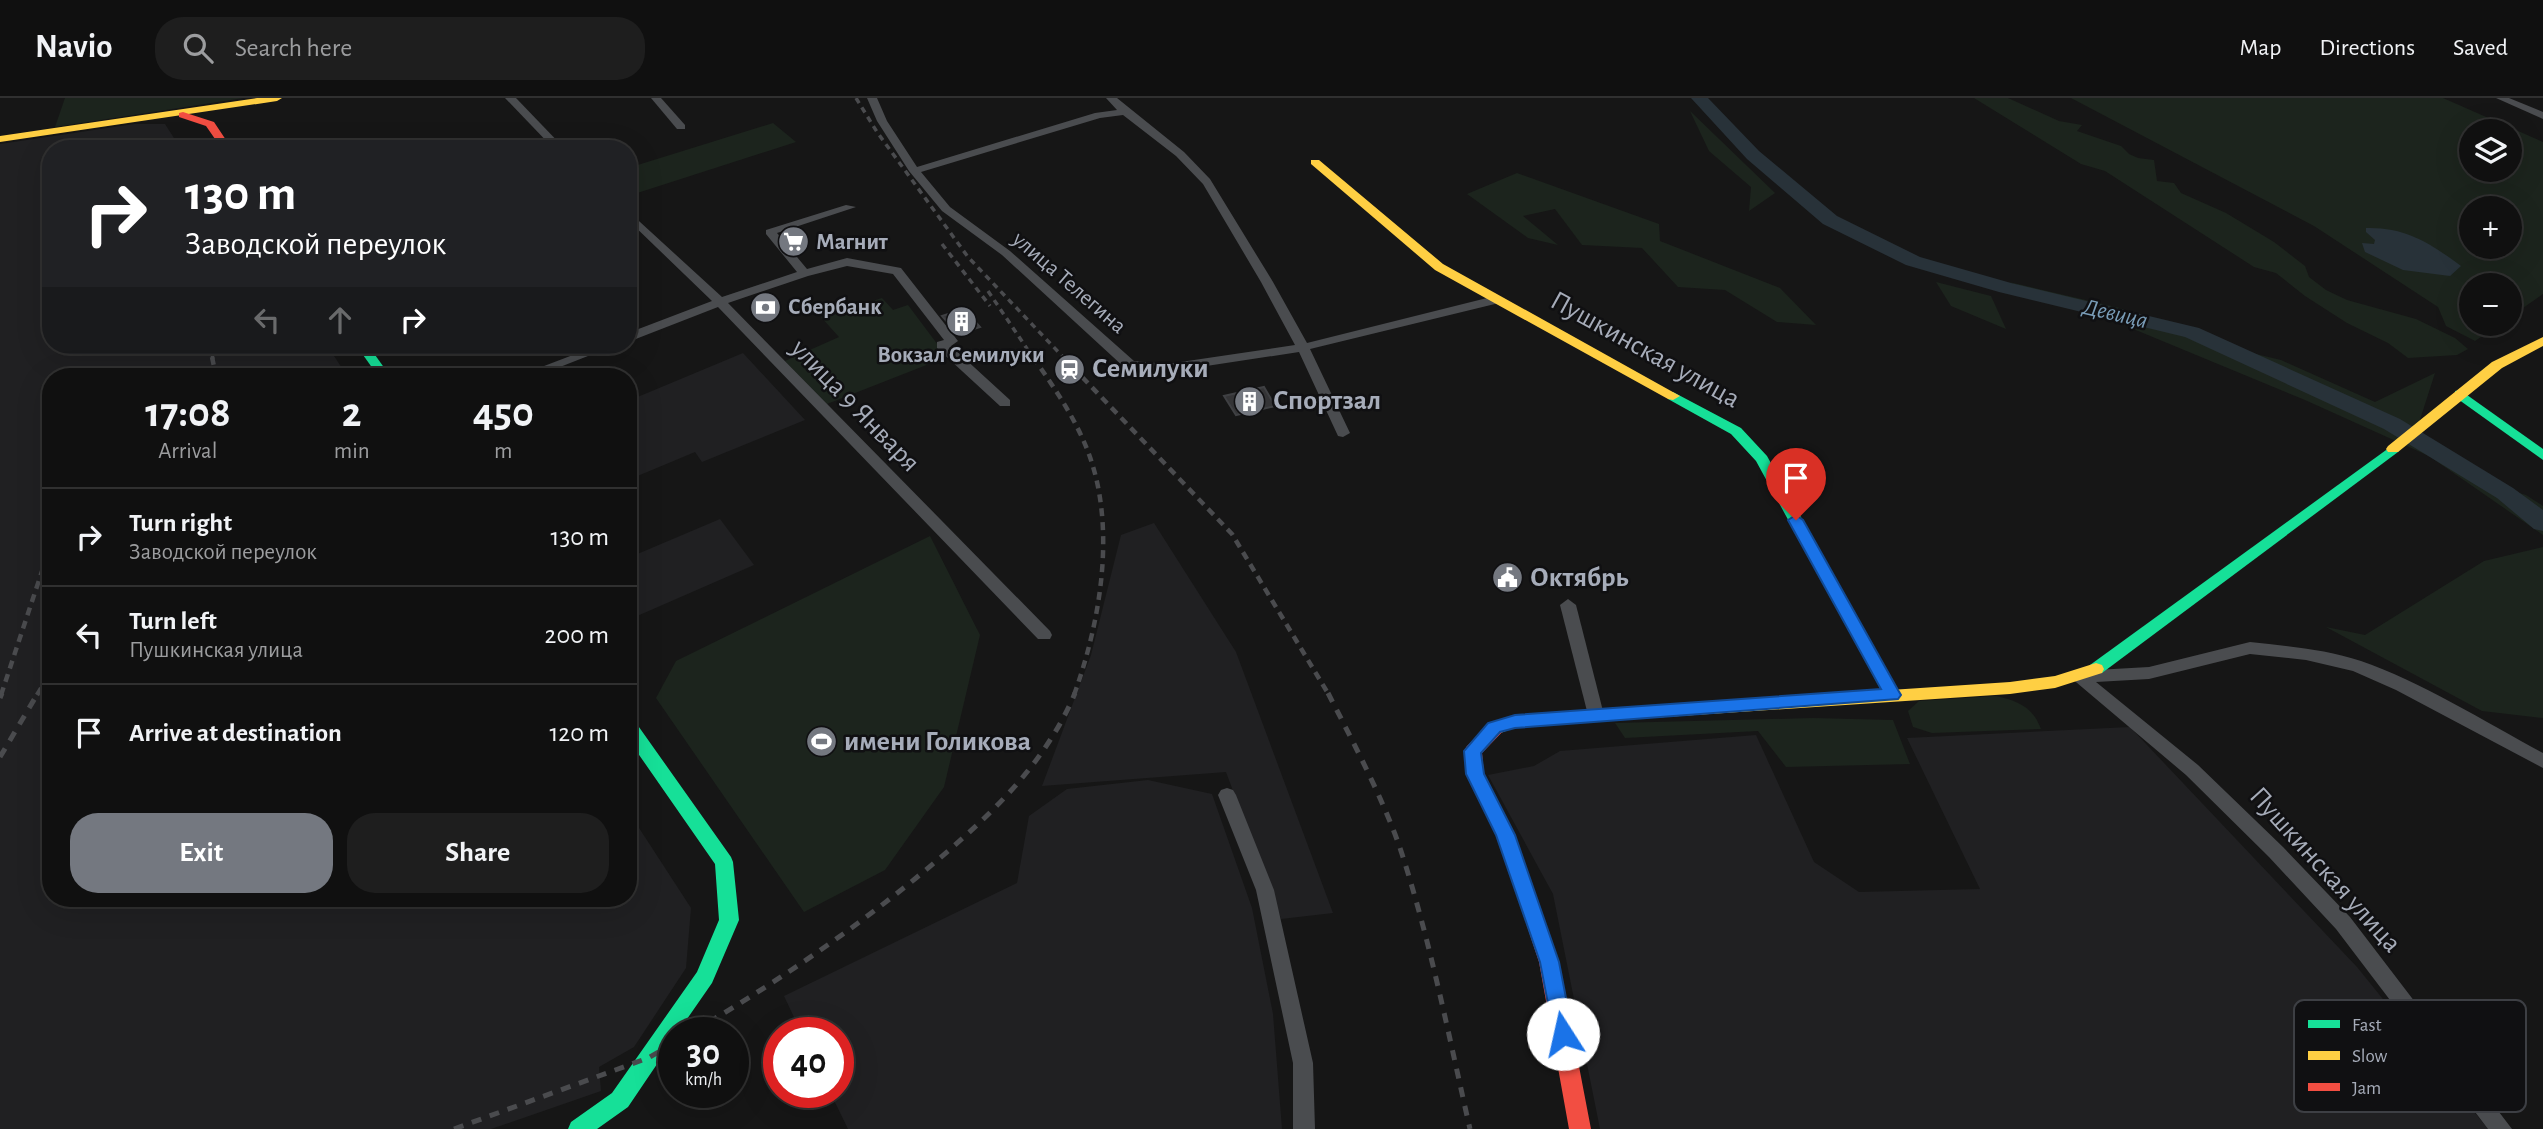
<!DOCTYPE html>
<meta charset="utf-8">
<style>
body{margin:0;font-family:"Alegreya Sans",sans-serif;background:#1e1e1e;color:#f1f3f6;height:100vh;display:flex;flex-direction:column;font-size:26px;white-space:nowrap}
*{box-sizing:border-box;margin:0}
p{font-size:23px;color:#9c9d9f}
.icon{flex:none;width:38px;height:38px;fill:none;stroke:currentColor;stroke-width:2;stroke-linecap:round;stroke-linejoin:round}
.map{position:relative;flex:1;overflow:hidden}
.details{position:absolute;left:42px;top:270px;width:595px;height:539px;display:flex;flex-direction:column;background:#101010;border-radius:28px;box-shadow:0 7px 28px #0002,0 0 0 2px #303030}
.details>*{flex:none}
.hud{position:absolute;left:42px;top:42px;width:595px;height:214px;border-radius:28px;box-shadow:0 7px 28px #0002,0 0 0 2px #303030;background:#202124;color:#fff;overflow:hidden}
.controls{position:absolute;left:2459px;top:21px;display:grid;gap:14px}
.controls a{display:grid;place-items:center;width:63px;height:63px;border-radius:50%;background:#101010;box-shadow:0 7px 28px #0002,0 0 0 2px #303030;font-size:35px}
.speed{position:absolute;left:658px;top:919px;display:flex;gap:14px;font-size:35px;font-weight:700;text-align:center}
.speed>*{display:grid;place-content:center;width:91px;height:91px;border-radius:50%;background:#101010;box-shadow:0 7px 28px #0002,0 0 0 2px #303030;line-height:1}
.speed small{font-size:18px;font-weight:400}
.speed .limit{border:10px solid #d22;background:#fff;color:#111}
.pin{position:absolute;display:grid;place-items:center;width:60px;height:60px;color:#fff;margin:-72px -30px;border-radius:50% 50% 50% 0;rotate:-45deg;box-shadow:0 0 7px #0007}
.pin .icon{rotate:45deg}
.me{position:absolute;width:77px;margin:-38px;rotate:350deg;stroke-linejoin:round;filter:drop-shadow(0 0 5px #0008)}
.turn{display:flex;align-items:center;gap:24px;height:147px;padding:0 28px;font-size:32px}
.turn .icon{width:91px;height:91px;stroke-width:2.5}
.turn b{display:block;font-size:49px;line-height:60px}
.lanes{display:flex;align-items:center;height:66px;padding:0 28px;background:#0003;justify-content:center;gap:35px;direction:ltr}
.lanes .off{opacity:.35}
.eta{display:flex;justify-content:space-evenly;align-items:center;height:119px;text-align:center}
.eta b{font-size:42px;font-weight:700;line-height:49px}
.action{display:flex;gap:14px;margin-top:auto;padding:14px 28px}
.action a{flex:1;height:80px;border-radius:28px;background:#747880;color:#fff;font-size:28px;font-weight:700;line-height:80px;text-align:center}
.action a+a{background:#1e1e1e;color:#f1f3f6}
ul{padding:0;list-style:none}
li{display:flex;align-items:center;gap:21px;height:98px;padding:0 28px;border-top:2px solid #303030}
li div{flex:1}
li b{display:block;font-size:26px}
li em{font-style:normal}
header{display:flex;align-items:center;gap:42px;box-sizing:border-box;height:98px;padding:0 35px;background:#101010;border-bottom:2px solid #303030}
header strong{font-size:33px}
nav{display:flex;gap:38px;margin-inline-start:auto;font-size:24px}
.search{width:490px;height:63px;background:#1e1e1e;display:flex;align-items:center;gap:18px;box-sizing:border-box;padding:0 24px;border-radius:28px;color:#9c9d9f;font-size:26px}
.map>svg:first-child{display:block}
.built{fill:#202022}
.green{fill:#1c241d;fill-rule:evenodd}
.water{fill:#283239}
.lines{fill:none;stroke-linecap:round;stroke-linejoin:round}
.river{fill:#283239;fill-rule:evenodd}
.building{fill:#343436;stroke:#3f4043;stroke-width:2}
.street{fill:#4a4c4f;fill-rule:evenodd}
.fast{fill:#16e098;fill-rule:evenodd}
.slow{fill:#ffcf43;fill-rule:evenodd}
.jam{fill:#f24e42;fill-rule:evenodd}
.rail-far2{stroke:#4a4b4e;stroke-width:3.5;stroke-dasharray:6 5;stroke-linecap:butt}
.rail-far1{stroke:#4a4b4e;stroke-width:4.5;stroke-dasharray:8 6;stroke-linecap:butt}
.rail{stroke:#4a4b4e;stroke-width:5;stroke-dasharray:10 9;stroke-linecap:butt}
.route{fill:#1a73e8;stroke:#114b97;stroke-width:2}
.labels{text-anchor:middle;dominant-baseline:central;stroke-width:5;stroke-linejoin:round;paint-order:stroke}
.far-poi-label{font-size:23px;font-weight:bold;fill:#a6acb9;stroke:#101012;text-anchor:start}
.far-street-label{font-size:23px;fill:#a6acb9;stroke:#101012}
.far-water-label{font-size:24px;font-style:italic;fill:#799cb7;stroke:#101012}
.street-label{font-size:28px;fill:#a6acb9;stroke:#101012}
.poi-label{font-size:28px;font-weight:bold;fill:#a6acb9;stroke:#101012;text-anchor:start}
.key{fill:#101012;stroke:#3d3f44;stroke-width:2}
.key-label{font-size:19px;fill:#a6acb9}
</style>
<header>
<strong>Navio</strong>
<div class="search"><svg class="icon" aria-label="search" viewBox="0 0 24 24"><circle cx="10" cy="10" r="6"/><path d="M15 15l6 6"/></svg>Search here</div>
<nav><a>Map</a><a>Directions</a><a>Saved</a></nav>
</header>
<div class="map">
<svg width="2543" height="1031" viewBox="0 0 2543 1031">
<rect width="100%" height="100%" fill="#161616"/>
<g class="built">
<path d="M134,26H165L181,51H51V247H327L347,278H51V800H628V713L691,810L686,870L634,949L599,969L601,993L491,1031H0V46Z"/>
<path d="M743,255L805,322L702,364L695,354L628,382V303Z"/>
<path d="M720,421L754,467L628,522V460Z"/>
<path d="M1154,425L1236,554L1333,815L1281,821L1226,674L1042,688L1091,557L1121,437Z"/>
<path d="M2130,629L2357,869L2488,1031H1600L1553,796L1488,677L1534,668L1560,653L1756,637L1814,764L1859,794L1980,791L1907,640Z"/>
<path d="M1148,682L1212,696L1252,810L1273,916L1282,1031H848L830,994H838V934H801L784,898L1017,785L1029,718L1067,691Z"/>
</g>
<g class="green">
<path d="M65,0H244L55,29Z"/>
<path d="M1974,0H2008L2059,23L2082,27L2077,33L2121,48L2129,56L2138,60L2154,62L2157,83L2174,85L2181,95L2226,115L2274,144L2305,168L2309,179L2326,192L2347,202L2416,221L2455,240L2468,251L2457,257L2408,260L2388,245L2347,225L2305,198L2276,175L2254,169L2105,73L2081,66Z"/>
<path d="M2071,0H2443L2543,44V196L2510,219V187H2471V226H2500L2475,243L2446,228L2438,209L2314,128ZM2471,33H2510V72H2471ZM2471,110H2510V149H2471Z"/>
<path d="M1690,13L1775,95L1749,113L1751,89L1709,53Z"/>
<path d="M773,25L796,44L628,98V70Z"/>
<path d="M1517,75L1659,126L1660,143L1780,190L1816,227L1777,224L1725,192L1678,189L1642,150L1582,147L1555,111L1523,118L1558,147L1528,140L1467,96Z"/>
<path d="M1936,184L1991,198L2006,231L1951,208Z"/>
<path d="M2009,184L2120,210L2193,241L2281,262L2375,304L2435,275L2417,331L2469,379L2526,397L2543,408V437L2429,358L2305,302L2114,223Z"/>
<path d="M882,200L893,212L908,207L947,259L827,306L785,263L839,239L821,219Z"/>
<path d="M930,438L980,537L944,689L885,772L804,814L656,600L676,563Z"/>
<path d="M2543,449V620L2482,613L2326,529L2365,537L2484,463Z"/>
<path d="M1996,598C2018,603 2033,609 2041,631L1932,635L1913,629L1908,613L1919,603Z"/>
<path d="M1813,620L1893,622L1910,666L1786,669L1758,633L1625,640L1615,625Z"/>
</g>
<path class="water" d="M2366,130C2406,129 2430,145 2461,168L2450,178L2403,172L2365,154L2362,145L2374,146L2375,142L2366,134Z"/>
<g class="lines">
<path class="river" d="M1691,0H1708L1759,53L1837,118L1920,159L2011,185L2199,230L2400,321L2513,390L2543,412V433L2534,431L2497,400L2384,331L2185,239L1999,194L1906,167L1823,126L1747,61Z"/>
</g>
<g class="building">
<path d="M964,211L980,229L958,236L942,218Z"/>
<path d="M1264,289L1275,308L1236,317L1224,298Z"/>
</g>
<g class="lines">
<g class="street">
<path d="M505,0H516L565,51H554Z"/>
<path d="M651,0H661L685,27V31H677Z"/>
<path d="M867,0H877L887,23L917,69L1095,15L1117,12L1106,0H1117L1184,54L1210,81L1273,184L1307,245L1495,198L1501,202L1499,205L1310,251L1350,335L1343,339L1338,338L1299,254L1167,274L1125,270L1002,157L942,113L909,73L877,23ZM1123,17L1176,58L1203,86L1261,184L1295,247L1167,266L1134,263L1010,153L950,109L921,74L1100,20Z"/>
<path d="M2496,0H2509L2543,14V21Z"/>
<path d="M846,107L856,109L777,135L807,171L847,160L901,170L958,243L951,248L1010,302V308H1000L937,250V244L944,242L893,176L847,168L808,178L728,205L1050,533L1052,537L1050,541H1038L718,209L628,244V235L712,203L628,122V113L722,199L797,174L766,136V132Z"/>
<path d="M599,247H616L537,278H518Z"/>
<path d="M1568,501L1576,507L1604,617L1602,622H1590L1588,617L1560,507Z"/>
<path d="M2250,544C2287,548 2325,551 2361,563C2420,583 2487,625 2543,655V670L2396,592L2353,573L2306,562L2250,556L2149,581L2096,584L2198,667L2283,749L2350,819L2512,1031H2488L2336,831L2269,759L2186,677L2070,579L2072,575L2078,573L2149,569Z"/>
<path d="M1227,690L1233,692L1236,697L1274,792L1313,965L1315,1031H1293V965L1256,792L1218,697L1221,692Z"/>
</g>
<g class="fast">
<path d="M356,247H368L390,278H378Z"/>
<path d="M2460,292L2543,351V362L2455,299V293Z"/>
<path d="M1673,294L1741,330L1767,358L1900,597L1898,601H1886L1756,363L1731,336L1668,301V295Z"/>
<path d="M2393,347L2400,351L2398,354L2102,575H2090L2088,571L2090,567Z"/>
<path d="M628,621L634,622L731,759L733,764L739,822L712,885L678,934H674V941L628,1009L597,1031H568L571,1024L612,995L697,874L719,822L715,766L628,641Z"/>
</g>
<g class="slow">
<path d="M257,0H282L277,3L0,44V38Z"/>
<path d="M1311,62H1319L1443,166L1680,298L1673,302L1668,301L1435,172L1311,66Z"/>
<path d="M2543,239V248L2502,270L2398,354H2388L2386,351L2388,348L2492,264Z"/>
<path d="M2096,565L2102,567L2104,571L2102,575L2055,590L2010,596L1516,629L1498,636L1492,634L1489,629L1492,624L1515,617L2010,584L2055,578Z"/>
</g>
<g class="jam">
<path d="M183,14L214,24L232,51H222L206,28L179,19V15Z"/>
<path d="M1498,622L1504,624L1507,629L1482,655L1484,676L1515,737L1559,864L1591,1031H1569L1539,864L1497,737L1466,676L1464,653L1467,648L1492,624Z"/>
</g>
<g class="rail-far2">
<path d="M856,0L877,34L968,159L1065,261"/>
<path d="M942,146L990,208"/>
<path d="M988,193L1034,261"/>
<path d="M210,247L213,261"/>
</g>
<g class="rail-far1">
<path d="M212,259L216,278"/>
<path d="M1033,259C1053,288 1074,318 1087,351C1117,427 1101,522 1074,597"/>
<path d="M1063,259L1232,436L1329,597"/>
<path d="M1,597L51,446"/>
<path d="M37,597L51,574"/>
</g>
<g class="rail">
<path d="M1328,595C1353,644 1385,704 1402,756C1431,846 1449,939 1470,1031"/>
<path d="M0,600L2,595"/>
<path d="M0,659L38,595"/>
<path d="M692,934C771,888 846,837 916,780C979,728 1043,672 1075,595"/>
<path d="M454,1031L648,960L674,945"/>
</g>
</g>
<path class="route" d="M1796,417L1803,422L1898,592L1901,597L1898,601L1515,630L1500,634L1481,655L1484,676L1515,737L1559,864L1573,936L1570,942L1563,945L1555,942L1540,864L1496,737L1466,676L1464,653L1488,625L1515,617L1881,591L1788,422Z"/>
<defs>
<symbol id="supermarket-disc" viewBox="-11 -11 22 22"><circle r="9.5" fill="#747880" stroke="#101012"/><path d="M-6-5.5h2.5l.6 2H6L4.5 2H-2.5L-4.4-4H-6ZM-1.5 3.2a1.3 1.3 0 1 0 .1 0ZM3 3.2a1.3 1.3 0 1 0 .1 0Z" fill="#fff"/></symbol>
<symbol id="bank-disc" viewBox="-11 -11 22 22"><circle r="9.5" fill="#747880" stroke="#101012"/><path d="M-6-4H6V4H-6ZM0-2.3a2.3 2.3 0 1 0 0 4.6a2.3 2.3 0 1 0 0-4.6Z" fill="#fff"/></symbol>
<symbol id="building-disc" viewBox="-11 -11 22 22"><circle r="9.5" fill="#747880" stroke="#101012"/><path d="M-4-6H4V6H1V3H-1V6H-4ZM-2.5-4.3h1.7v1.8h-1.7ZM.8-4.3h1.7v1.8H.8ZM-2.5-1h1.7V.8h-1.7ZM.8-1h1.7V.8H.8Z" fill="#fff"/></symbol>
<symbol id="station-disc" viewBox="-11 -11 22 22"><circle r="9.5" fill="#747880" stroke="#101012"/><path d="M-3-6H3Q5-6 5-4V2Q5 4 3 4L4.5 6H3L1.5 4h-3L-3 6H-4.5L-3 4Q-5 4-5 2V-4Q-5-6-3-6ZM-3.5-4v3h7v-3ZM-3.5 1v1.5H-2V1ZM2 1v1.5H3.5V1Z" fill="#fff"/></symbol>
<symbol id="civic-disc" viewBox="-11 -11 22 22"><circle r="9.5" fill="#747880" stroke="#101012"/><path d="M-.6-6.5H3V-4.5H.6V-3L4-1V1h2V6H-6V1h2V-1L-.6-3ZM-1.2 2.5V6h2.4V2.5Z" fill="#fff"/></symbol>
<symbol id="stadium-disc" viewBox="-11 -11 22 22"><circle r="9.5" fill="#747880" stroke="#101012"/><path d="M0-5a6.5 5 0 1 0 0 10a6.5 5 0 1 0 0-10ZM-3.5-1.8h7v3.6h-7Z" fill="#fff"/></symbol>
</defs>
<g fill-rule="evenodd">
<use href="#supermarket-disc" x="776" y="126" width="35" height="35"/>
<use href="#bank-disc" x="748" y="192" width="35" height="35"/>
<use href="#building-disc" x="944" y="206" width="35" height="35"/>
<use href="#station-disc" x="1052" y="254" width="35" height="35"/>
<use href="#building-disc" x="1232" y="286" width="35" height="35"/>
<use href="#civic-disc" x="1490" y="462" width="35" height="35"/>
<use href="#stadium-disc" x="804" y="626" width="35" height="35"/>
</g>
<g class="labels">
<g class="far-poi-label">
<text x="816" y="144">Магнит</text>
<text x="788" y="209">Сбербанк</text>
<text x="961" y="257" text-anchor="middle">Вокзал Семилуки</text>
</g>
<g class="far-street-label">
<text transform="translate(1069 185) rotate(41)">улица Телегина</text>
</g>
<g class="far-water-label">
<text transform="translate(2115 216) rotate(13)">Девица</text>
</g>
<g class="street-label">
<text transform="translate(1645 252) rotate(29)">Пушкинская улица</text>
<text transform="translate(855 308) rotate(46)">улица 9 Января</text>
<text transform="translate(2325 772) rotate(48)">Пушкинская улица</text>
</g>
<g class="poi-label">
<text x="1092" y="271">Семилуки</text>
<text x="1273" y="303">Спортзал</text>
<text x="1530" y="480">Октябрь</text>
<text x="844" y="644">имени Голикова</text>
</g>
</g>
<rect x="2294" y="902" width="232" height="112" rx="10" class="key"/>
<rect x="2308" y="922" width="32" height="8" fill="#16e098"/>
<rect x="2308" y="953" width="32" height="9" fill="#ffcf43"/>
<rect x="2308" y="985" width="32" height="8" fill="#f24e42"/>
<g class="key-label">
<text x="2352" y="933">Fast</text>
<text x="2352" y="964">Slow</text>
<text x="2352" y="996">Jam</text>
</g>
</svg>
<div class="controls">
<a><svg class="icon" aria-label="layers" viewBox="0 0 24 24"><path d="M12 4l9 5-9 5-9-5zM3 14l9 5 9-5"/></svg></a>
<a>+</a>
<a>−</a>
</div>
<div class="speed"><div>30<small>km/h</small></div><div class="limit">40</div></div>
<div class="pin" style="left:1796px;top:422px;background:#d93025"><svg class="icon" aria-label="arrive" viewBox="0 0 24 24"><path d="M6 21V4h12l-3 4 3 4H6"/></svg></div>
<svg class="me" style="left:1563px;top:936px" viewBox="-20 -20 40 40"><circle r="19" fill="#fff"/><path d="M0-13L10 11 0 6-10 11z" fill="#1a73e8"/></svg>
<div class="hud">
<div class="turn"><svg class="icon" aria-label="right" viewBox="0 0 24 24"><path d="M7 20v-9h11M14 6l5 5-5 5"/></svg><div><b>130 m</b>Заводской переулок</div></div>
<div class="lanes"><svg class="icon off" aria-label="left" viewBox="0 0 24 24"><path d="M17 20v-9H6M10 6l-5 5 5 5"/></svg><svg class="icon off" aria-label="ahead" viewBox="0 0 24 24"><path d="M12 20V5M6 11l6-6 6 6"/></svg><svg class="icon" aria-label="right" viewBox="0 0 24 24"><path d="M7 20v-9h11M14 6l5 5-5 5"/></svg></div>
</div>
<section class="details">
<div class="eta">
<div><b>17:08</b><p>Arrival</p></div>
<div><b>2</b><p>min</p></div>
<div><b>450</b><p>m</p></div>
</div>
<ul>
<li><svg class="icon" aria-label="right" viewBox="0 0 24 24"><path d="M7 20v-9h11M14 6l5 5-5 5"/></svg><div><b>Turn right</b><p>Заводской переулок</p></div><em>130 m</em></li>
<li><svg class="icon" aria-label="left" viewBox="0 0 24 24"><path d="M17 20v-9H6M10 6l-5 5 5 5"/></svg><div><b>Turn left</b><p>Пушкинская улица</p></div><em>200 m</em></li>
<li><svg class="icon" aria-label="arrive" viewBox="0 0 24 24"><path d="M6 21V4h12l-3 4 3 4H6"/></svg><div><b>Arrive at destination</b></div><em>120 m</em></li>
</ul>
<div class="action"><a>Exit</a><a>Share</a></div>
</section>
</div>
